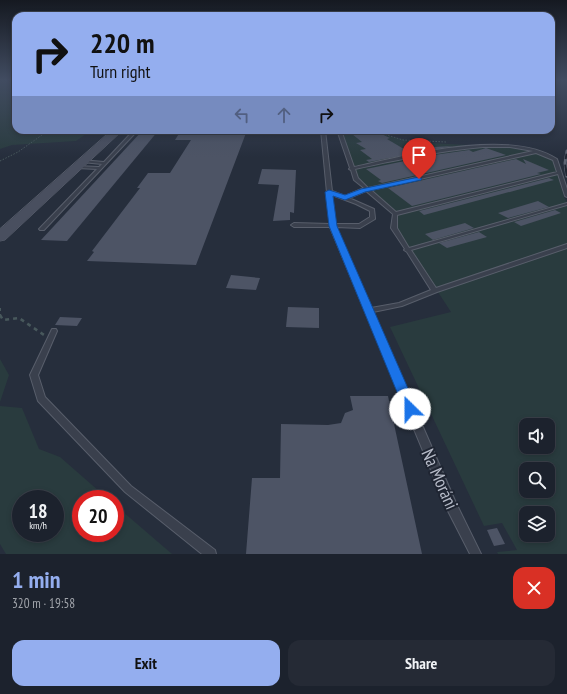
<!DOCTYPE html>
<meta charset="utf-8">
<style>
body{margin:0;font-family:"PT Sans Narrow",sans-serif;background:#252a35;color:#f1f3f6;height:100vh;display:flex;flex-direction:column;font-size:15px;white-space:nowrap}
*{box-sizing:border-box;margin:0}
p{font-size:13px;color:#a0a4aa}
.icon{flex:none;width:22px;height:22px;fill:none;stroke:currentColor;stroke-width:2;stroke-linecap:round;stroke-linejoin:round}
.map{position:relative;height:554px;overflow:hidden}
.details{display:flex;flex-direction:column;background:#1c222d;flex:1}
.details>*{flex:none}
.guide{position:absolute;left:12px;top:12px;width:543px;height:122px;border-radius:12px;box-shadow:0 2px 6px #0003,0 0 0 1px #3a3f49;background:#94aeef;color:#111;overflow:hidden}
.controls{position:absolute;left:519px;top:418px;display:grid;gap:8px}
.controls a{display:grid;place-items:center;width:36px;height:36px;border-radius:8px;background:#1c222d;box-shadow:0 2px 6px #0003,0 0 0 1px #3a3f49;font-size:20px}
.speed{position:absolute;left:12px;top:490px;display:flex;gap:8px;font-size:20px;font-weight:700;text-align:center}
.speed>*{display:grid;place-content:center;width:52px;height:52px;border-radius:50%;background:#1c222d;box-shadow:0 2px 6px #0003,0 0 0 1px #3a3f49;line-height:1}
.speed small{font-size:10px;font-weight:400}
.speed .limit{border:6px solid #d22;background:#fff;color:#111}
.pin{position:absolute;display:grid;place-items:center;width:34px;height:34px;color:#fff;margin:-41px -17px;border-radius:50% 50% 50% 0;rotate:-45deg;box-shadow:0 0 4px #0007}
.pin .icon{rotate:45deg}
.me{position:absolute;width:44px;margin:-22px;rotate:337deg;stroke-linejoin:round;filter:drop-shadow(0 0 3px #0008)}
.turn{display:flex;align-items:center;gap:14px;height:84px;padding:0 12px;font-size:18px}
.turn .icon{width:52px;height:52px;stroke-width:2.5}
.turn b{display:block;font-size:28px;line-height:34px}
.lanes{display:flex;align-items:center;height:38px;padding:0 12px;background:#0003;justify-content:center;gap:20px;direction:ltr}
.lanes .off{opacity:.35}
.round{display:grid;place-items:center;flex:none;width:42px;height:42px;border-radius:12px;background:#252a35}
.summary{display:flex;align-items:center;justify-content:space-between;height:68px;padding:0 12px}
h1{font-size:24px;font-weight:700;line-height:30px;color:#94aeef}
.cta{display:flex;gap:8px;margin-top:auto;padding:8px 12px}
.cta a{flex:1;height:46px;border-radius:12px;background:#94aeef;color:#111;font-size:16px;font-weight:700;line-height:46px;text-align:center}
.cta a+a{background:#252a35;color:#f1f3f6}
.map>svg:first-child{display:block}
.green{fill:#293b3e;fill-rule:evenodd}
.building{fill:#4d5465}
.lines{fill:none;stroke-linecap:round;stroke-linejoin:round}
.lane-casing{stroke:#585e6b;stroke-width:2}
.secondary-casing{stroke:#585e6b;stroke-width:1}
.path-far2{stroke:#48585c;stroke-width:1;stroke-dasharray:1.5 1.5;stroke-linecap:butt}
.path-far1{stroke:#48585c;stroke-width:2;stroke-dasharray:3 3;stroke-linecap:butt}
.path{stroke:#48585c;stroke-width:2.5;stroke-dasharray:4 4;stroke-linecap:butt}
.lane{fill:#3a404d;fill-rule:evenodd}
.secondary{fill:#494f5f;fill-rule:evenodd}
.rail-far1-casing{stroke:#5d6473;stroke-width:3}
.rail-casing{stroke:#5d6473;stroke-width:3.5}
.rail-far1{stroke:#1f2532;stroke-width:2;stroke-dasharray:5.5;stroke-linecap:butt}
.rail{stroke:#1f2532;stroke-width:2.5;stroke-dasharray:7;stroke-linecap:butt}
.route{fill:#1a73e8;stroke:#114b97}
.labels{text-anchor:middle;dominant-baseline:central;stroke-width:4;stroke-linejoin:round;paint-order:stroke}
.near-street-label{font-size:18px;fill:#b6bbc8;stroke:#1f2532}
</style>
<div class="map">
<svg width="567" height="554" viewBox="0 0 567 554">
<rect width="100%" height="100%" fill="#262e3c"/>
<g class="green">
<path d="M0,80H16V130H92L76,141L12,145L0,149Z"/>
<path d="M340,130H368L412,142L523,148L543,153L553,159L564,197L567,202V554H498L497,552L517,550L502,523L484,526L390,327L451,312L397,229V213L357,178ZM526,425H548V447H526ZM526,469H548V491H526ZM526,513H548V535H526Z"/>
<path d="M0,359L9,375L0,402Z"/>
<path d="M0,406L22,408L39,449L60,457L108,499H81V533H115V505L172,554H6L0,544ZM21,499H55V533H21Z"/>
</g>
<g class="building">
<path d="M347,130H373L390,138L387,139L409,152L433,147L453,146L369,162L366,160L372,159L360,150L366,149L356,143L362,142Z"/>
<path d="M142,131H158L67,241L41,240Z"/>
<path d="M180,132L246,133L196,265L87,261L94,252L92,251L140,188H137L148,173H170L191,140H175Z"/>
<path d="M486,148L506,155L382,183L378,181L381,180L366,169L434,155L469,150L473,152Z"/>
<path d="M516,159L526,164L523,159L549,170L537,173L541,174L412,206L388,188Z"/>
<path d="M262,169L296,170L294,213L290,212V220L273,221L279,185L258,184Z"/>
<path d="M549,178L554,180L424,215L419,211Z"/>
<path d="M538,201L549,207L508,218L498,213Z"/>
<path d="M555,210L561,213L521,226L514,222Z"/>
<path d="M465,223L474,228L433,240L425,234Z"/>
<path d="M479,232L487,237L447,248L439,243Z"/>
<path d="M231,275L260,278L256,290L226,288Z"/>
<path d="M288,307L319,308V328L286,327Z"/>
<path d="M60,317L82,318L77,326L55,325Z"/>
<path d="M350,396H388L422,554H246L252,478H280L281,424L328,425L341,423L345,413L353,410Z"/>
<path d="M497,528L505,544L494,546L487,530Z"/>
</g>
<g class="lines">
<defs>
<g id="lane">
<path d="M134,130H138L44,230H40L39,229L40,228L97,169L77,168H76V166L99,167L102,164L82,162H81V160L104,162Z"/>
<path d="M321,130H325L332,191L345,196L364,188L354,180L351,170L349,169L350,168L337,130H341L354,167C407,155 509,128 557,159L567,189V197L565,196L558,174L397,215V228L409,248L567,203V205L411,250L436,288L567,244V248L437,292L402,306L373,312L456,503L481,554H470L448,511L330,227H294L291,225L294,223L330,224ZM483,147H510L533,151L368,188L358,178L355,169C397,160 439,151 483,147ZM536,153L553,160L557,172L396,212L371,190ZM366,191L393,214L391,228L405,249L404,250L407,252L431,290L399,303L371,308L336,227L360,228L375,219V218L374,209L349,198ZM332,195L356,204L370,211V217L359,224H335Z"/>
<path d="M52,329H56L57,331L38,375L45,397L131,486L215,550L216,554H202L125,492L38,401L30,375Z"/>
</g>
<path id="secondary" d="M112,130H123L5,240L0,241V229Z"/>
</defs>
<use href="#lane" class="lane-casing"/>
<use href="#secondary" class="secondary-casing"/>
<g class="path-far2">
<path d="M371,130L403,140L446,142"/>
<path d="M0,161L18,152L49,130"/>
</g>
<path class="path-far1" d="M0,308V316"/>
<path class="path" d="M0,315L3,320L19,318L44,335"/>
<use href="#lane" class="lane"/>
<use href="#secondary" class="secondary"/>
<defs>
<path id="rail-far1" d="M566,170L565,163L567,151"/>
<path id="rail" d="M566,169L567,176"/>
</defs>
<use href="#rail-far1" class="rail-far1-casing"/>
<use href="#rail" class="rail-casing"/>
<use href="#rail-far1" class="rail-far1"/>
<use href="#rail" class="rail"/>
</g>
<linearGradient id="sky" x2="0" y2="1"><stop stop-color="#151921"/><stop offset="0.51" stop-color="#414c61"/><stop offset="1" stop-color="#414c61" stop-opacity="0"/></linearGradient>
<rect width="567" height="157" fill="url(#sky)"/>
<path class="route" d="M419,177L422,179L421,180L365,192L345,200L333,196L337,226L417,409L415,413L410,414L406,413L404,409L329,226L325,192L329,190L345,195L361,189Z"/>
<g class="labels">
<g class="near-street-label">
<text transform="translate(440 479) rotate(66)">Na Moráni</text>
</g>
</g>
</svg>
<div class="controls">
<a><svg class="icon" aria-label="sound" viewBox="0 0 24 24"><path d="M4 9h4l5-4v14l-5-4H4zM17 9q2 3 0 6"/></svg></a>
<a><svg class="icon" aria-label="search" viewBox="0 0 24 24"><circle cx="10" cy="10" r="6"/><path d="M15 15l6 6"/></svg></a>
<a><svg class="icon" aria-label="layers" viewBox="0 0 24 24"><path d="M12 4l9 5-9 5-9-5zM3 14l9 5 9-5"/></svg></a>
</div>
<div class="speed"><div>18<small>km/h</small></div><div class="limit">20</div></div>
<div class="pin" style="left:419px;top:179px;background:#d93025"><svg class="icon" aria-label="arrive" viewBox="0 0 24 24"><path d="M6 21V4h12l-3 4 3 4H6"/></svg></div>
<svg class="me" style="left:410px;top:409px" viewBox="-20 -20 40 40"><circle r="19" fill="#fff"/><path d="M0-13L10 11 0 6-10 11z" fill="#1a73e8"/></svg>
<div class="guide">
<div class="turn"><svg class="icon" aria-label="right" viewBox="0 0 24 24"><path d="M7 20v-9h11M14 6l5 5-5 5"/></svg><div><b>220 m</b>Turn right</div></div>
<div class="lanes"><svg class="icon off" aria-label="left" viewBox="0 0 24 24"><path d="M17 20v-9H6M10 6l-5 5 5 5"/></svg><svg class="icon off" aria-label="ahead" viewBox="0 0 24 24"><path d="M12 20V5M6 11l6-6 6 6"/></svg><svg class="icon" aria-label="right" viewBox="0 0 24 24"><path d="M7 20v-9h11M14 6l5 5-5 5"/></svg></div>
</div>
</div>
<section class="details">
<div class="summary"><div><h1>1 min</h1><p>320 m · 19:58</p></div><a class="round" style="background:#d93025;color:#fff"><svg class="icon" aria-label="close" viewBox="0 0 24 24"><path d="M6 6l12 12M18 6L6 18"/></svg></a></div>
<div class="cta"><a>Exit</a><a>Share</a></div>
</section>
